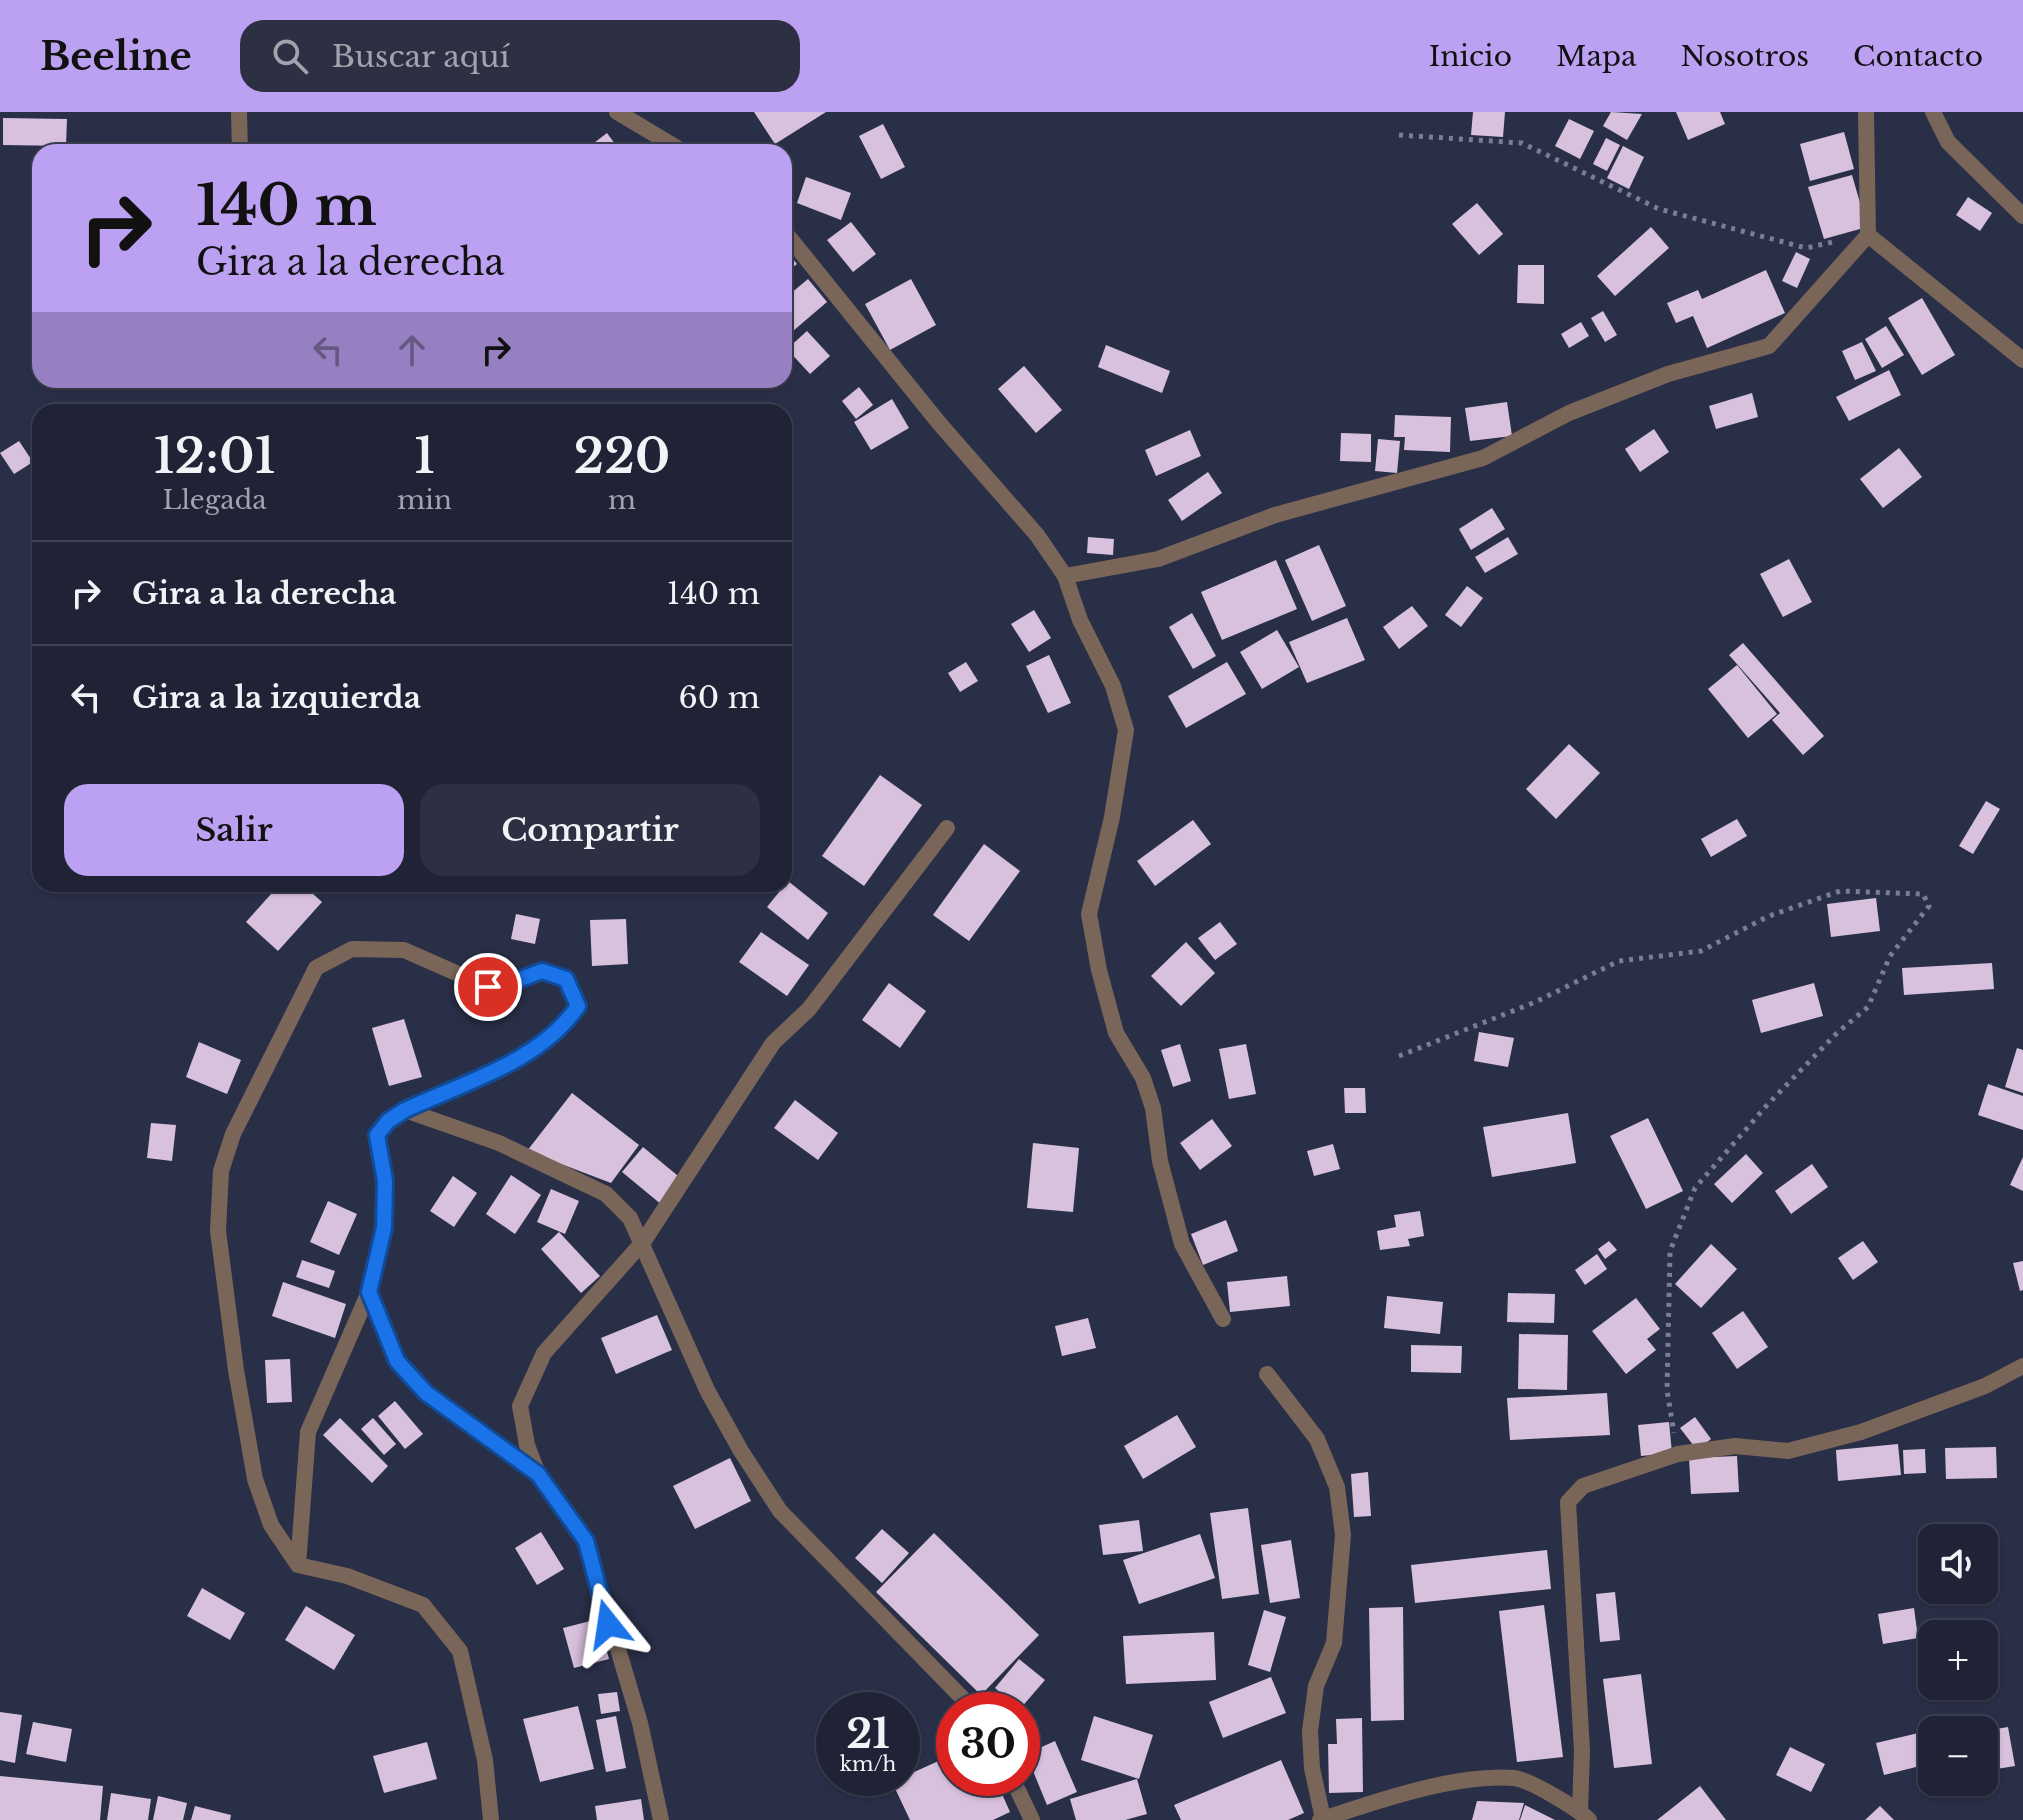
<!DOCTYPE html>
<html lang="es">
<meta charset="utf-8">
<style>
body{margin:0;font-family:"Libre Baskerville",serif;background:#2d2f42;color:#f1f3f6;height:100vh;display:flex;flex-direction:column;font-size:30px;white-space:nowrap}
*{box-sizing:border-box;margin:0}
p{font-size:26px;color:#a2a4ad}
.icon{flex:none;width:44px;height:44px;fill:none;stroke:currentColor;stroke-width:2;stroke-linecap:round;stroke-linejoin:round}
.map{position:relative;flex:1;overflow:hidden}
.drawer{position:absolute;left:32px;top:292px;width:760px;height:488px;display:flex;flex-direction:column;background:#202336;border-radius:24px;box-shadow:0 2px 6px #0004,0 0 0 2px #3d4051}
.drawer>*{flex:none}
.guide{position:absolute;left:32px;top:32px;width:760px;height:244px;border-radius:24px;box-shadow:0 2px 6px #0004,0 0 0 2px #3d4051;background:#bca0f2;color:#111;overflow:hidden}
.tools{position:absolute;left:1918px;top:1412px;display:grid;gap:16px}
.tools a{display:grid;place-items:center;width:80px;height:80px;border-radius:16px;background:#202336;box-shadow:0 2px 6px #0004,0 0 0 2px #3d4051;font-size:40px}
.speed{position:absolute;left:816px;top:1580px;display:flex;gap:16px;font-size:40px;font-weight:700;text-align:center}
.speed>*{display:grid;place-content:center;width:104px;height:104px;border-radius:50%;background:#202336;box-shadow:0 2px 6px #0004,0 0 0 2px #3d4051;line-height:1}
.speed small{font-size:20px;font-weight:400}
.speed .limit{border:12px solid #d22;background:#fff;color:#111}
.pin{position:absolute;display:grid;place-items:center;width:68px;height:68px;color:#fff;margin:-34px;border:4px solid #fff;border-radius:50%;box-shadow:0 2px 8px #0007}
.me{position:absolute;width:88px;margin:-44px;rotate:345deg;stroke-linejoin:round;filter:drop-shadow(0 0 6px #0008)}
.turn{display:flex;align-items:center;gap:28px;height:168px;padding:0 32px;font-size:36px}
.turn .icon{width:104px;height:104px;stroke-width:2.5}
.turn b{display:block;font-size:56px;line-height:68px}
.lanes{display:flex;align-items:center;height:76px;padding:0 32px;background:#0003;justify-content:center;gap:40px;direction:ltr}
.lanes .off{opacity:.35}
.eta{display:flex;justify-content:space-evenly;align-items:center;height:136px;text-align:center}
.eta b{font-size:48px;font-weight:600;line-height:56px}
.primary-button{display:flex;gap:16px;margin-top:auto;padding:16px 32px}
.primary-button a{flex:1;height:92px;border-radius:24px;background:#bca0f2;color:#111;font-size:32px;font-weight:600;line-height:92px;text-align:center}
.primary-button a+a{background:#2d2f42;color:#f1f3f6}
ul{padding:0;list-style:none}
li{display:flex;align-items:center;gap:24px;height:104px;padding:0 32px;border-top:2px solid #3d4051}
li div{flex:1}
li b{display:block;font-size:30px}
li em{font-style:normal}
header{display:flex;align-items:center;gap:48px;box-sizing:border-box;height:112px;padding:0 40px;background:#bca0f2;color:#111}
header strong{font-size:38px}
nav{display:flex;gap:44px;margin-inline-start:auto;font-size:28px}
.search{width:560px;height:72px;background:#2d2f42;display:flex;align-items:center;gap:20px;box-sizing:border-box;padding:0 28px;border-radius:24px;color:#a2a4ad;font-size:30px}
.map>svg:first-child{display:block}
.building{fill:#d8c1dd}
.lines{fill:none;stroke-linecap:round;stroke-linejoin:round}
.path{stroke:#7a7e93;stroke-width:5;stroke-dasharray:4 6;stroke-linecap:butt}
.minor{stroke:#7a6659;stroke-width:16}
.route-casing{stroke:#114b97;stroke-width:20}
.route{stroke:#1a73e8;stroke-width:14}
</style>
<header>
<strong>Beeline</strong>
<div class="search"><svg class="icon" aria-label="search" viewBox="0 0 24 24"><circle cx="10" cy="10" r="6"/><path d="M15 15l6 6"/></svg>Buscar aquí</div>
<nav><a>Inicio</a><a>Mapa</a><a>Nosotros</a><a>Contacto</a></nav>
</header>
<div class="map">
<svg width="2023" height="1708" viewBox="0 0 2023 1708">
<rect width="100%" height="100%" fill="#2a2f48"/>
<g class="building">
<path d="M754,0H826L775,32Z"/>
<path d="M1473,0H1505L1503,25L1471,23Z"/>
<path d="M1611,0L1642,2L1627,28L1603,14Z"/>
<path d="M1676,0H1720L1725,12L1688,28Z"/>
<path d="M3,6L67,7L66,34L3,33Z"/>
<path d="M1569,7L1594,19L1580,47L1555,34Z"/>
<path d="M883,12L905,55L881,67L859,24Z"/>
<path d="M1844,20L1854,57L1810,69L1800,32Z"/>
<path d="M607,21L621,40H582Z"/>
<path d="M1606,26L1620,33L1607,59L1593,52Z"/>
<path d="M1623,34L1644,45L1629,77L1607,66Z"/>
<path d="M1852,63L1867,115L1824,127L1808,75Z"/>
<path d="M806,65L851,81L841,108L797,91Z"/>
<path d="M1968,85L1992,101L1980,119L1956,103Z"/>
<path d="M1477,91L1503,122L1479,143L1452,112Z"/>
<path d="M851,110L876,142L853,160L827,128Z"/>
<path d="M1651,115L1669,136L1615,184L1597,164Z"/>
<path d="M784,136L797,152L784,162Z"/>
<path d="M1796,140L1810,147L1797,176L1782,169Z"/>
<path d="M1518,153H1544V192L1517,191Z"/>
<path d="M1766,158L1785,201L1707,236L1693,204L1676,211L1667,191L1698,178L1702,187Z"/>
<path d="M808,167L827,190L793,219L784,208V187Z"/>
<path d="M911,167L936,213L890,238L865,192Z"/>
<path d="M1922,186L1955,243L1922,263L1888,206Z"/>
<path d="M1603,199L1617,223L1605,230L1591,206Z"/>
<path d="M1581,210L1589,224L1569,236L1561,222Z"/>
<path d="M1886,214L1904,243L1882,256L1865,227Z"/>
<path d="M807,219L830,244L810,262L787,237Z"/>
<path d="M1862,230L1876,259L1855,268L1842,239Z"/>
<path d="M1106,233L1170,259L1162,281L1098,255Z"/>
<path d="M1024,254L1062,298L1036,321L998,277Z"/>
<path d="M1889,258L1901,283L1849,309L1836,285Z"/>
<path d="M859,275L873,293L856,307L842,289Z"/>
<path d="M1752,281L1758,305L1716,317L1709,294Z"/>
<path d="M892,287L909,316L871,338L854,310Z"/>
<path d="M1507,290L1512,324L1470,329L1465,296Z"/>
<path d="M1395,303L1451,305L1450,340L1404,338L1405,325H1394Z"/>
<path d="M1654,317L1669,340L1640,360L1625,337Z"/>
<path d="M1190,318L1201,344L1156,364L1145,338Z"/>
<path d="M1341,321L1371,322V350L1340,349Z"/>
<path d="M1378,327L1400,329L1397,361L1375,359Z"/>
<path d="M19,329L33,350L14,362L0,341Z"/>
<path d="M1899,336L1922,365L1883,396L1860,367Z"/>
<path d="M1208,360L1222,381L1182,409L1168,388Z"/>
<path d="M1492,396L1505,417L1471,438L1459,417Z"/>
<path d="M1088,425L1114,427L1113,443L1087,441Z"/>
<path d="M1508,425L1518,442L1485,461L1475,445Z"/>
<path d="M1319,433L1346,494L1312,509L1285,448Z"/>
<path d="M1789,447L1812,490L1783,505L1760,462Z"/>
<path d="M1276,448L1297,497L1222,528L1201,480Z"/>
<path d="M1467,474L1483,486L1461,515L1445,503Z"/>
<path d="M1412,494L1428,514L1399,537L1383,515Z"/>
<path d="M1034,498L1051,526L1029,540L1011,512Z"/>
<path d="M1192,501L1216,544L1193,557L1169,515Z"/>
<path d="M1347,506L1365,548L1307,571L1289,530Z"/>
<path d="M1277,518L1299,555L1262,577L1240,540Z"/>
<path d="M1743,531L1824,624L1803,643L1772,608L1780,601L1729,543Z"/>
<path d="M1049,543L1071,591L1048,601L1026,554Z"/>
<path d="M966,550L978,569L960,580L948,561Z"/>
<path d="M1227,550L1246,582L1186,616L1168,584Z"/>
<path d="M1737,553L1777,602L1748,626L1708,577Z"/>
<path d="M1569,632L1600,661L1556,707L1526,677Z"/>
<path d="M880,663L922,693L864,774L822,744Z"/>
<path d="M1986,689L2000,697L1973,742L1959,734Z"/>
<path d="M1737,707L1747,724L1711,745L1701,727Z"/>
<path d="M1193,708L1211,732L1155,774L1137,749Z"/>
<path d="M984,732L1020,759L969,829L933,803Z"/>
<path d="M788,769L828,801L808,828L767,795Z"/>
<path d="M280,772H302L322,790L278,839L246,810Z"/>
<path d="M1876,786L1880,819L1831,825L1827,792Z"/>
<path d="M516,802L540,807L535,832L511,827Z"/>
<path d="M626,807L628,852L592,854L590,808Z"/>
<path d="M1220,810L1237,832L1215,848L1198,826Z"/>
<path d="M761,820L809,853L787,884L739,850Z"/>
<path d="M1186,830L1215,861L1181,894L1151,864Z"/>
<path d="M1992,851L1994,877L1904,883L1902,856Z"/>
<path d="M889,871L926,899L900,936L862,908Z"/>
<path d="M1814,871L1823,904L1761,921L1752,888Z"/>
<path d="M404,907L422,965L389,974L372,916Z"/>
<path d="M1479,920L1514,926L1508,955L1474,949Z"/>
<path d="M199,930L241,948L227,982L186,965Z"/>
<path d="M1180,932L1191,969L1173,975L1161,938Z"/>
<path d="M1246,932L1256,982L1229,987L1219,937Z"/>
<path d="M2017,936L2023,938V981L2005,975Z"/>
<path d="M1988,972L2023,984V1018L1978,1003Z"/>
<path d="M1344,976H1365L1366,1001H1345Z"/>
<path d="M572,981L639,1033L611,1071L527,1039Z"/>
<path d="M795,988L838,1021L818,1048L774,1016Z"/>
<path d="M1568,1001L1576,1051L1492,1065L1483,1015Z"/>
<path d="M1648,1006L1683,1079L1646,1097L1610,1024Z"/>
<path d="M1212,1007L1232,1034L1200,1058L1180,1031Z"/>
<path d="M151,1011L176,1013L172,1049L147,1046Z"/>
<path d="M1033,1031L1079,1036L1073,1100L1027,1096Z"/>
<path d="M1333,1032L1340,1057L1314,1064L1307,1039Z"/>
<path d="M643,1035L683,1068L662,1093L622,1060Z"/>
<path d="M1746,1042L1763,1061L1732,1091L1714,1072Z"/>
<path d="M2023,1045V1079L2010,1073Z"/>
<path d="M1812,1052L1828,1075L1791,1102L1775,1079Z"/>
<path d="M511,1063L541,1083L515,1122L486,1102Z"/>
<path d="M453,1064L477,1081L454,1115L430,1099Z"/>
<path d="M551,1077L579,1089L565,1122L537,1110Z"/>
<path d="M328,1089L357,1102L339,1143L310,1130Z"/>
<path d="M1420,1099L1424,1124L1408,1127L1410,1134L1380,1138L1377,1119L1396,1115L1394,1103Z"/>
<path d="M1226,1108L1238,1139L1203,1153L1191,1122Z"/>
<path d="M559,1120L600,1164L581,1181L541,1137Z"/>
<path d="M1609,1129L1617,1138L1605,1147L1598,1137Z"/>
<path d="M1863,1129L1878,1150L1853,1168L1838,1146Z"/>
<path d="M1711,1132L1737,1157L1701,1196L1675,1172Z"/>
<path d="M1597,1142L1607,1157L1585,1173L1575,1158Z"/>
<path d="M302,1148L335,1159L329,1176L296,1165Z"/>
<path d="M2023,1149V1178L2020,1179L2013,1151Z"/>
<path d="M1287,1164L1290,1194L1230,1200L1227,1170Z"/>
<path d="M283,1170L346,1192L335,1226L272,1204Z"/>
<path d="M1508,1181L1555,1182L1554,1211L1507,1210Z"/>
<path d="M1387,1184L1443,1190L1440,1222L1384,1216Z"/>
<path d="M1636,1186L1660,1217L1647,1227L1656,1238L1626,1262L1592,1219Z"/>
<path d="M1743,1199L1768,1235L1737,1257L1712,1221Z"/>
<path d="M657,1203L672,1238L616,1262L601,1226Z"/>
<path d="M1088,1206L1096,1236L1062,1244L1055,1214Z"/>
<path d="M1519,1222L1568,1223L1567,1278L1518,1277Z"/>
<path d="M1411,1233L1462,1234L1461,1261L1411,1260Z"/>
<path d="M290,1247L292,1290L267,1291L265,1248Z"/>
<path d="M1607,1281L1610,1323L1510,1328L1507,1286Z"/>
<path d="M395,1289L423,1322L405,1337L378,1304Z"/>
<path d="M1177,1303L1196,1335L1143,1367L1124,1334Z"/>
<path d="M1695,1305L1711,1327L1697,1338L1680,1316Z"/>
<path d="M340,1306L388,1354L372,1371L323,1323Z"/>
<path d="M373,1306L396,1332L384,1343L361,1317Z"/>
<path d="M1669,1310L1672,1341L1641,1344L1638,1313Z"/>
<path d="M1898,1332L1901,1363L1838,1369L1836,1338Z"/>
<path d="M1996,1335L1997,1366L1946,1367L1945,1336Z"/>
<path d="M1925,1337L1926,1361L1904,1362L1903,1338Z"/>
<path d="M1737,1344L1739,1380L1691,1382L1689,1346Z"/>
<path d="M730,1346L751,1389L695,1417L673,1374Z"/>
<path d="M1368,1360L1371,1404L1354,1405L1351,1362Z"/>
<path d="M1248,1396L1259,1482L1222,1487L1210,1401Z"/>
<path d="M1139,1408L1143,1439L1103,1443L1099,1413Z"/>
<path d="M882,1417L909,1441L882,1471L855,1446Z"/>
<path d="M541,1420L564,1457L537,1473L515,1436Z"/>
<path d="M934,1421L1039,1523L981,1583L876,1480Z"/>
<path d="M1200,1422L1215,1466L1139,1492L1123,1448Z"/>
<path d="M1291,1428L1300,1486L1270,1491L1261,1433Z"/>
<path d="M1547,1438L1551,1477L1415,1491L1411,1453Z"/>
<path d="M202,1476L245,1501L230,1528L187,1504Z"/>
<path d="M1615,1480L1620,1528L1600,1530L1596,1482Z"/>
<path d="M1544,1493L1563,1645L1517,1650L1499,1499Z"/>
<path d="M306,1494L355,1523L334,1558L285,1528Z"/>
<path d="M1403,1495L1404,1608L1371,1609L1369,1496Z"/>
<path d="M1914,1496L1918,1526L1883,1532L1878,1502Z"/>
<path d="M1264,1498L1286,1505L1270,1560L1248,1553Z"/>
<path d="M598,1507L609,1547L574,1556L563,1516Z"/>
<path d="M1214,1520L1216,1568L1126,1572L1123,1524Z"/>
<path d="M1019,1547L1045,1568L1020,1597L995,1576Z"/>
<path d="M1641,1562L1652,1652L1614,1656L1603,1567Z"/>
<path d="M1271,1565L1286,1601L1223,1626L1209,1590Z"/>
<path d="M617,1580L620,1599L601,1602L598,1582Z"/>
<path d="M578,1594L594,1657L540,1670L523,1607Z"/>
<path d="M0,1600L22,1603L15,1651L0,1648Z"/>
<path d="M616,1604L626,1656L606,1660L596,1608Z"/>
<path d="M1094,1604L1153,1623L1139,1667L1081,1648Z"/>
<path d="M1362,1606L1363,1680L1329,1681L1328,1632H1337L1336,1607Z"/>
<path d="M33,1610L72,1617L66,1650L26,1642Z"/>
<path d="M2008,1615L2015,1654L1984,1659V1619Z"/>
<path d="M1927,1619L1932,1651L1884,1663L1876,1631Z"/>
<path d="M1055,1629L1077,1680L1047,1693L1026,1642Z"/>
<path d="M427,1630L437,1667L384,1681L373,1644Z"/>
<path d="M1790,1635L1825,1652L1811,1680L1776,1663Z"/>
<path d="M954,1642V1666H995L1010,1700L993,1708H910L892,1670Z"/>
<path d="M1281,1648L1304,1701L1288,1708H1181L1174,1693Z"/>
<path d="M0,1664L103,1674L100,1708H0Z"/>
<path d="M1137,1667L1147,1702L1125,1708H1076L1070,1687Z"/>
<path d="M1700,1674L1726,1708H1657Z"/>
<path d="M111,1681L151,1687L148,1708H107Z"/>
<path d="M158,1684L187,1691L183,1708H153Z"/>
<path d="M641,1687L644,1708H597L595,1694Z"/>
<path d="M1477,1689L1524,1691L1519,1708H1472Z"/>
<path d="M1525,1693L1555,1708H1520Z"/>
<path d="M195,1694L231,1703L230,1708H191Z"/>
<path d="M1880,1694L1894,1708H1865Z"/>
</g>
<g class="lines">
<g class="path">
<path d="M1399,23L1522,31L1659,97L1806,136L1833,130"/>
<path d="M259,36L299,40"/>
<path d="M1399,944L1533,891L1619,849L1701,839L1769,804L1840,779L1923,782L1929,794L1890,844L1868,895L1837,921L1768,992L1695,1076L1670,1139L1667,1278L1674,1321"/>
</g>
<g class="minor">
<path d="M239,0L240,40"/>
<path d="M617,0L684,40"/>
<path d="M1933,0L1948,30L2023,104"/>
<path d="M784,119L939,311L1037,423L1065,464L1158,447L1275,403L1483,346L1569,301L1668,262L1769,234L1868,123L1866,0"/>
<path d="M1868,123L2023,248"/>
<path d="M1065,464L1080,508L1113,574L1126,618L1112,705L1089,802L1099,858L1116,921L1143,966L1153,996L1160,1049L1182,1132L1223,1207"/>
<path d="M405,998L499,1031L606,1082L630,1106L708,1280L741,1339L780,1399L974,1598"/>
<path d="M369,1180L397,1249L426,1281L537,1361"/>
<path d="M1267,1262L1317,1327L1337,1375L1343,1423L1334,1531L1316,1574L1310,1619L1312,1656L1323,1707"/>
<path d="M298,1453L308,1320L369,1180L384,1116L385,1069L377,1023L388,1009L405,998C465,970 539,950 578,894L566,867L542,859L513,870L488,875L404,838L352,837L316,856L233,1022L221,1059L218,1119L236,1258L255,1367L271,1413L298,1453L347,1464L423,1493L460,1539L485,1648L491,1708"/>
<path d="M1012,1666L1032,1708"/>
<path d="M1580,1699L1582,1639L1568,1390L1583,1374L1678,1342L1735,1334L1788,1339L1861,1320L1985,1274L2023,1254"/>
<path d="M661,1708L640,1611L586,1429L538,1362L527,1333L520,1294L544,1241L643,1130L773,931L809,897L947,716"/>
<path d="M1320,1708C1376,1689 1455,1662 1514,1666C1530,1668 1577,1696 1589,1708"/>
</g>
</g>
<g class="lines">
<defs>
<path id="route" d="M488,875L513,870L542,859L566,867L578,894C540,950 465,970 405,998L388,1009L377,1023L385,1069L384,1116L369,1180L397,1249L426,1281L538,1362L586,1429L608,1512"/>
</defs>
<use href="#route" class="route-casing"/>
<use href="#route" class="route"/>
</g>
</svg>
<div class="tools">
<a><svg class="icon" aria-label="sound" viewBox="0 0 24 24"><path d="M4 9h4l5-4v14l-5-4H4zM17 9q2 3 0 6"/></svg></a>
<a>+</a>
<a>−</a>
</div>
<div class="speed"><div>21<small>km/h</small></div><div class="limit">30</div></div>
<div class="pin" style="left:488px;top:875px;background:#d93025"><svg class="icon" aria-label="arrive" viewBox="0 0 24 24"><path d="M6 21V4h12l-3 4 3 4H6"/></svg></div>
<svg class="me" style="left:608px;top:1512px" viewBox="-20 -20 40 40"><path d="M0-17L14 15 0 8-14 15z" fill="#1a73e8" stroke="#fff" stroke-width="4"/></svg>
<div class="guide">
<div class="turn"><svg class="icon" aria-label="right" viewBox="0 0 24 24"><path d="M7 20v-9h11M14 6l5 5-5 5"/></svg><div><b>140 m</b>Gira a la derecha</div></div>
<div class="lanes"><svg class="icon off" aria-label="left" viewBox="0 0 24 24"><path d="M17 20v-9H6M10 6l-5 5 5 5"/></svg><svg class="icon off" aria-label="ahead" viewBox="0 0 24 24"><path d="M12 20V5M6 11l6-6 6 6"/></svg><svg class="icon" aria-label="right" viewBox="0 0 24 24"><path d="M7 20v-9h11M14 6l5 5-5 5"/></svg></div>
</div>
<section class="drawer">
<div class="eta">
<div><b>12:01</b><p>Llegada</p></div>
<div><b>1</b><p>min</p></div>
<div><b>220</b><p>m</p></div>
</div>
<ul>
<li><svg class="icon" aria-label="right" viewBox="0 0 24 24"><path d="M7 20v-9h11M14 6l5 5-5 5"/></svg><div><b>Gira a la derecha</b></div><em>140 m</em></li>
<li><svg class="icon" aria-label="left" viewBox="0 0 24 24"><path d="M17 20v-9H6M10 6l-5 5 5 5"/></svg><div><b>Gira a la izquierda</b></div><em>60 m</em></li>
</ul>
<div class="primary-button"><a>Salir</a><a>Compartir</a></div>
</section>
</div>
